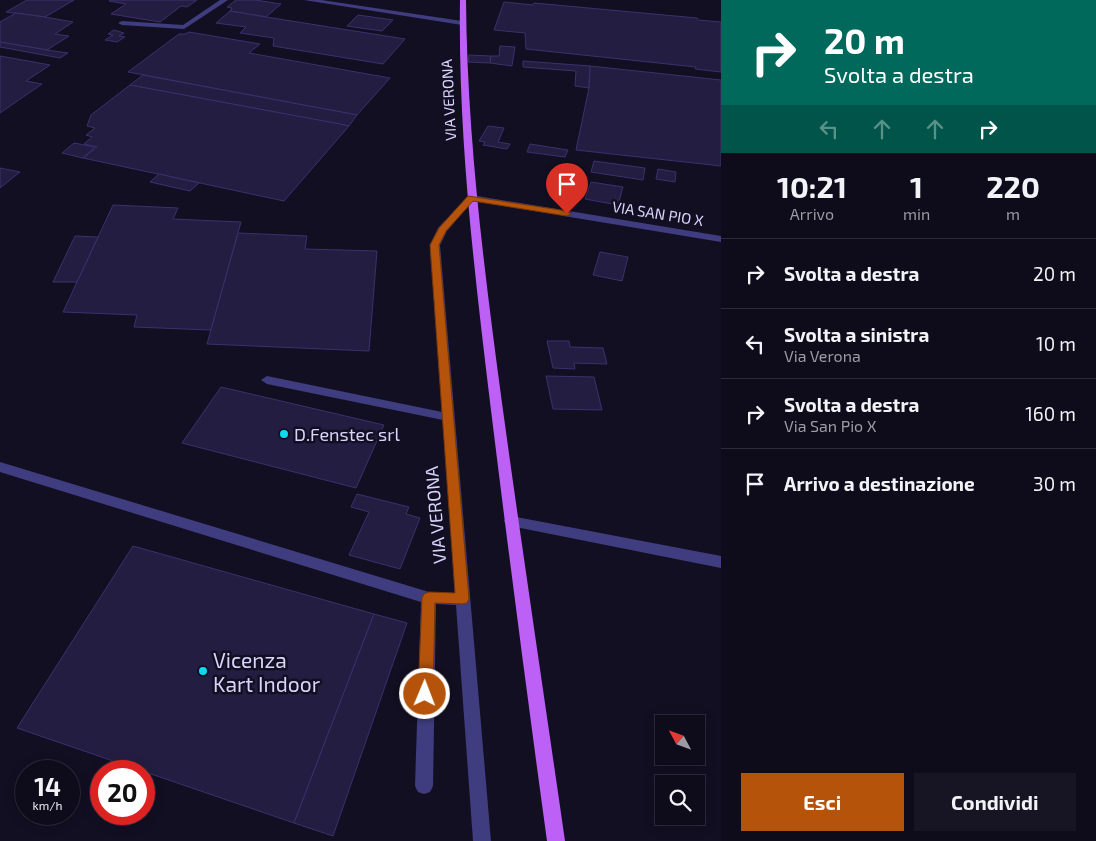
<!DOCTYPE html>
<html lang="it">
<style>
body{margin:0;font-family:"Exo 2",sans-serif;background:#171423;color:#f1f3f6;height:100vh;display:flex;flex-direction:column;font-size:19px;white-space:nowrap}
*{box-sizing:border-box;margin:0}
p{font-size:16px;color:#9b9ba2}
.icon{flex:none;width:28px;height:28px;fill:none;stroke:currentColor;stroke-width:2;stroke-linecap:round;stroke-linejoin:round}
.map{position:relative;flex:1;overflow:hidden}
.side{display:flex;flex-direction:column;background:#0e0b1a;width:375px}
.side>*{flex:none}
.guide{background:#00695c;color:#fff;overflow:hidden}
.needle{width:32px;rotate:311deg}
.tools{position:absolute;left:655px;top:715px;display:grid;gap:10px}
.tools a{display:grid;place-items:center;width:50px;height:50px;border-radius:0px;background:#0e0b1a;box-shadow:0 2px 12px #0003,0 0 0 1px #2e2b39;font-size:25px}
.speed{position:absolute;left:15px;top:760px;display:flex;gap:10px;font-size:25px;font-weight:700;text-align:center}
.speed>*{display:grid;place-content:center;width:65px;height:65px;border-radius:50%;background:#0e0b1a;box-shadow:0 2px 12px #0003,0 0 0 1px #2e2b39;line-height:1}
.speed small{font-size:12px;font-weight:400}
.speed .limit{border:8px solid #d22;background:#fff;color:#111}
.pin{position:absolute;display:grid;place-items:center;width:42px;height:42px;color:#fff;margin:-51px -21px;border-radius:50% 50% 50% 0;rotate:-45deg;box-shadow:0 0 5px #0007}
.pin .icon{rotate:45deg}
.me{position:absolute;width:55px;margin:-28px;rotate:1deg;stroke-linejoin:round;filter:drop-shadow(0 0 4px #0008)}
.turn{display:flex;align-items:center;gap:18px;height:105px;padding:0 20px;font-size:22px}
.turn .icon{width:65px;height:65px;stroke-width:2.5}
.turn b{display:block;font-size:35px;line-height:42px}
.lanes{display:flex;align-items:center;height:48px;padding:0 20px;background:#0003;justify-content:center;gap:25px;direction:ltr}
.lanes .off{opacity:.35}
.eta{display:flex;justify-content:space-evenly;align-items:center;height:85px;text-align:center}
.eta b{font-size:30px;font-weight:700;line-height:35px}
.button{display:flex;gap:10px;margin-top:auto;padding:10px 20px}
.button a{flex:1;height:58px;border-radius:0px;background:#b45309;color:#fff;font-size:20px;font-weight:700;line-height:58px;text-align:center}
.button a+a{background:#171423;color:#f1f3f6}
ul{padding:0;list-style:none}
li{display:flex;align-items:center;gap:15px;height:70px;padding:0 20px;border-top:1px solid #2e2b39}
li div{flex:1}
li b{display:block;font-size:19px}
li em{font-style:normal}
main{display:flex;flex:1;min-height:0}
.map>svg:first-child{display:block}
.building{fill:#241d42;stroke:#3c306d}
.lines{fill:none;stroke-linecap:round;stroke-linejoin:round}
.minor{fill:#3f3d7f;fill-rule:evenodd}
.major{fill:#bd61f6;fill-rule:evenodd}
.route{fill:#b45309;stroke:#753606}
.poi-dot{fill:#0ed9ee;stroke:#130f23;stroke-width:2}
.labels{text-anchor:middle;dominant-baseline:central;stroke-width:5;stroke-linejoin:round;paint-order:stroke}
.far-street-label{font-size:15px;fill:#d8d4fc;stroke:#130f23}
.poi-label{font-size:18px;fill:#d8d4fc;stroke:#130f23;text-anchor:start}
.street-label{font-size:18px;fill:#d8d4fc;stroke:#130f23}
.near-poi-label{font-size:21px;fill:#d8d4fc;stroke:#130f23;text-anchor:start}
</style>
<main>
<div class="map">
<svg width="721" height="841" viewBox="0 0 721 841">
<rect width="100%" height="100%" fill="#130f23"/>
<g class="building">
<path d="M27,0H74L45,17L6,12Z"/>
<path d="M110,0H197L187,7L181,6L160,22L111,14L126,4L109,1Z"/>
<path d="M236,0H255L281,4L266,17L230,11L232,8L227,7Z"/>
<path d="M504,2L533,5L534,3L697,18L698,20L721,22V72L695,69L696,67L526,49L525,33L494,30Z"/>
<path d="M230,11L266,17L405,39L383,64L273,46L274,38L240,33L246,27L216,23Z"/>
<path d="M16,13L45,17L73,22L55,34L69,36L47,50L0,42V22Z"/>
<path d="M358,15L393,20L382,31L347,26Z"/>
<path d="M114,30L124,33L119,36L125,37L117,42L105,40L113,35L108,34Z"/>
<path d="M189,32L260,44L249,53L390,78L357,115L128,72L179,34H185Z"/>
<path d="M0,42L47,50L68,53L60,58L0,47Z"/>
<path d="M500,46L515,47L512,66L490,63L491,56H499Z"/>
<path d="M469,55L491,56L490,63L468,62Z"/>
<path d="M0,56L50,65L26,81L42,84L0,113Z"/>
<path d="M523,61L590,66L589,88L575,86L576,71L523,67Z"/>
<path d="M590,66L721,80V166L576,150L589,88Z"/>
<path d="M143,75L357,115L349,126L130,85Z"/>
<path d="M130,85L340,124L349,126L284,201L83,158L97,147L84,144L92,137L86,135L95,128L87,126L91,115Z"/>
<path d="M488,126L504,128L498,142L510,144L507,149L483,145L485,142L479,141Z"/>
<path d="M74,143L95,147L83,158L62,153Z"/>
<path d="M530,144L568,150L565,157L527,152Z"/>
<path d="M594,161L645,168L643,180L591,172Z"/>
<path d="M0,168L20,172L0,188Z"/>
<path d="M658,169L676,172L675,182L656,179Z"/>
<path d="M159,174L199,183L190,191L150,182Z"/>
<path d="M591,182L623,187L618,205L585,199Z"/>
<path d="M113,205L178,208L173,219L241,222L211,330L134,327L137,315L63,312Z"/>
<path d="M238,233L307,236L305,249L377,251L369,351L207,344Z"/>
<path d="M75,236L98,237L77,282H53Z"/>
<path d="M600,252L628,257L622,281L593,275Z"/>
<path d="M547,341H569L570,347L603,348L607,364L574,363L575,369L553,368Z"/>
<path d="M546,376L594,377L602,410L553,409Z"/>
<path d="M221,387L384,425L356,488L182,443Z"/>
<path d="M357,494L409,507L406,514L420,518L400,569L349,555L369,512L351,507Z"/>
<path d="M133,546L374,614L294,823L17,728Z"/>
<path d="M374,614L407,623L333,836L294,823Z"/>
</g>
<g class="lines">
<g class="minor">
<path d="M220,0H228L184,29L122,25L118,23L122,21L183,25Z"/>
<path d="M304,0H321L462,21L466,23L462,25Z"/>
<path d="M471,195L721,236V242L473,201L447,231L440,245L491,841H473L456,605L436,604L433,786L430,792L424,794L418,792L415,786L421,602L0,472V462L429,592L455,593L443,420L267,384L261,380L267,376L442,412L430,245L438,228L468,196Z"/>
<path d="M511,516L721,556V568L506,525L504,521L506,517Z"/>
</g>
<path class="major" d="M460,0H466C467,135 484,269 502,403C522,549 544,695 565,841H547C527,695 508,549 490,402C474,269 458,135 460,0Z"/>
</g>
<path class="route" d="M468,196L567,211L571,214L567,216L473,201L446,231L439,245L469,599L467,603L462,604L435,603L433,694L431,698L425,700L420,698L418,694L422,598L424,594L429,592L455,593L430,245L439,228Z"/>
<g class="poi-dot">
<circle cx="284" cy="434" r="5"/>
<circle cx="203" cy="671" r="5"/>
</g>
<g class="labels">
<g class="far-street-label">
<text transform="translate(448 100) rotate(-93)">VIA VERONA</text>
<text transform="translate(658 213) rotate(9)">VIA SAN PIO X</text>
</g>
<g class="poi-label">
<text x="294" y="434">D.Fenstec srl</text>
</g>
<g class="street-label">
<text transform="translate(435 515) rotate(-95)">VIA VERONA</text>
</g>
<g class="near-poi-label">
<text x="213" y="659">Vicenza<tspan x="213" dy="24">Kart Indoor</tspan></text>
</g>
</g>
</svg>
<div class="tools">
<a><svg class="needle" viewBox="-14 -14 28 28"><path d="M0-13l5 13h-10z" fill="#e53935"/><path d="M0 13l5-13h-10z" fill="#9b9ba2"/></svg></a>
<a><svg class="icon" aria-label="search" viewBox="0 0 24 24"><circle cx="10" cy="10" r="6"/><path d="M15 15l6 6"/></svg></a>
</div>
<div class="speed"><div>14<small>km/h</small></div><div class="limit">20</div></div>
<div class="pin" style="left:567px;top:214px;background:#d93025"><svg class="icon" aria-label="arrive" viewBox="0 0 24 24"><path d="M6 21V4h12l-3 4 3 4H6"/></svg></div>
<svg class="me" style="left:425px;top:694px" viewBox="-20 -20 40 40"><circle r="17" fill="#b45309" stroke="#fff" stroke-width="3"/><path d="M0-11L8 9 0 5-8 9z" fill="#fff"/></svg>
</div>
<section class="side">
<div class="guide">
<div class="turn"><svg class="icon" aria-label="right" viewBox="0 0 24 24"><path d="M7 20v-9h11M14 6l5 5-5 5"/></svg><div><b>20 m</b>Svolta a destra</div></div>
<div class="lanes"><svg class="icon off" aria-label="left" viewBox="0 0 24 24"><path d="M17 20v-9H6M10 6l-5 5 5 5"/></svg><svg class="icon off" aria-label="ahead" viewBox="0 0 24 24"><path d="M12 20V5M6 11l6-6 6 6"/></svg><svg class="icon off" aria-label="ahead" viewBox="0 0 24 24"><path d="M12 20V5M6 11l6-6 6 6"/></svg><svg class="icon" aria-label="right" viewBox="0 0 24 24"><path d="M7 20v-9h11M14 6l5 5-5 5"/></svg></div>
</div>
<div class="eta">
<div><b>10:21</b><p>Arrivo</p></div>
<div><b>1</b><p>min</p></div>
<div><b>220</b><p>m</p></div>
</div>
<ul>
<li><svg class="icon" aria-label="right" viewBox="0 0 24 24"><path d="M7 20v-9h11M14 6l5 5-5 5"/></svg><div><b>Svolta a destra</b></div><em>20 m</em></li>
<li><svg class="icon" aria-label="left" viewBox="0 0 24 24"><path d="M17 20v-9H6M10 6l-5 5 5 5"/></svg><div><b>Svolta a sinistra</b><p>Via Verona</p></div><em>10 m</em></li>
<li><svg class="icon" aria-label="right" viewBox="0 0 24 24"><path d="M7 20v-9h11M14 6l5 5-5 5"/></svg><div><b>Svolta a destra</b><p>Via San Pio X</p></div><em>160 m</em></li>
<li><svg class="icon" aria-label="arrive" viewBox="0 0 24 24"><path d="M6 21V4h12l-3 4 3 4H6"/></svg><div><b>Arrivo a destinazione</b></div><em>30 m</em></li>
</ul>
<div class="button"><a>Esci</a><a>Condividi</a></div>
</section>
</main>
